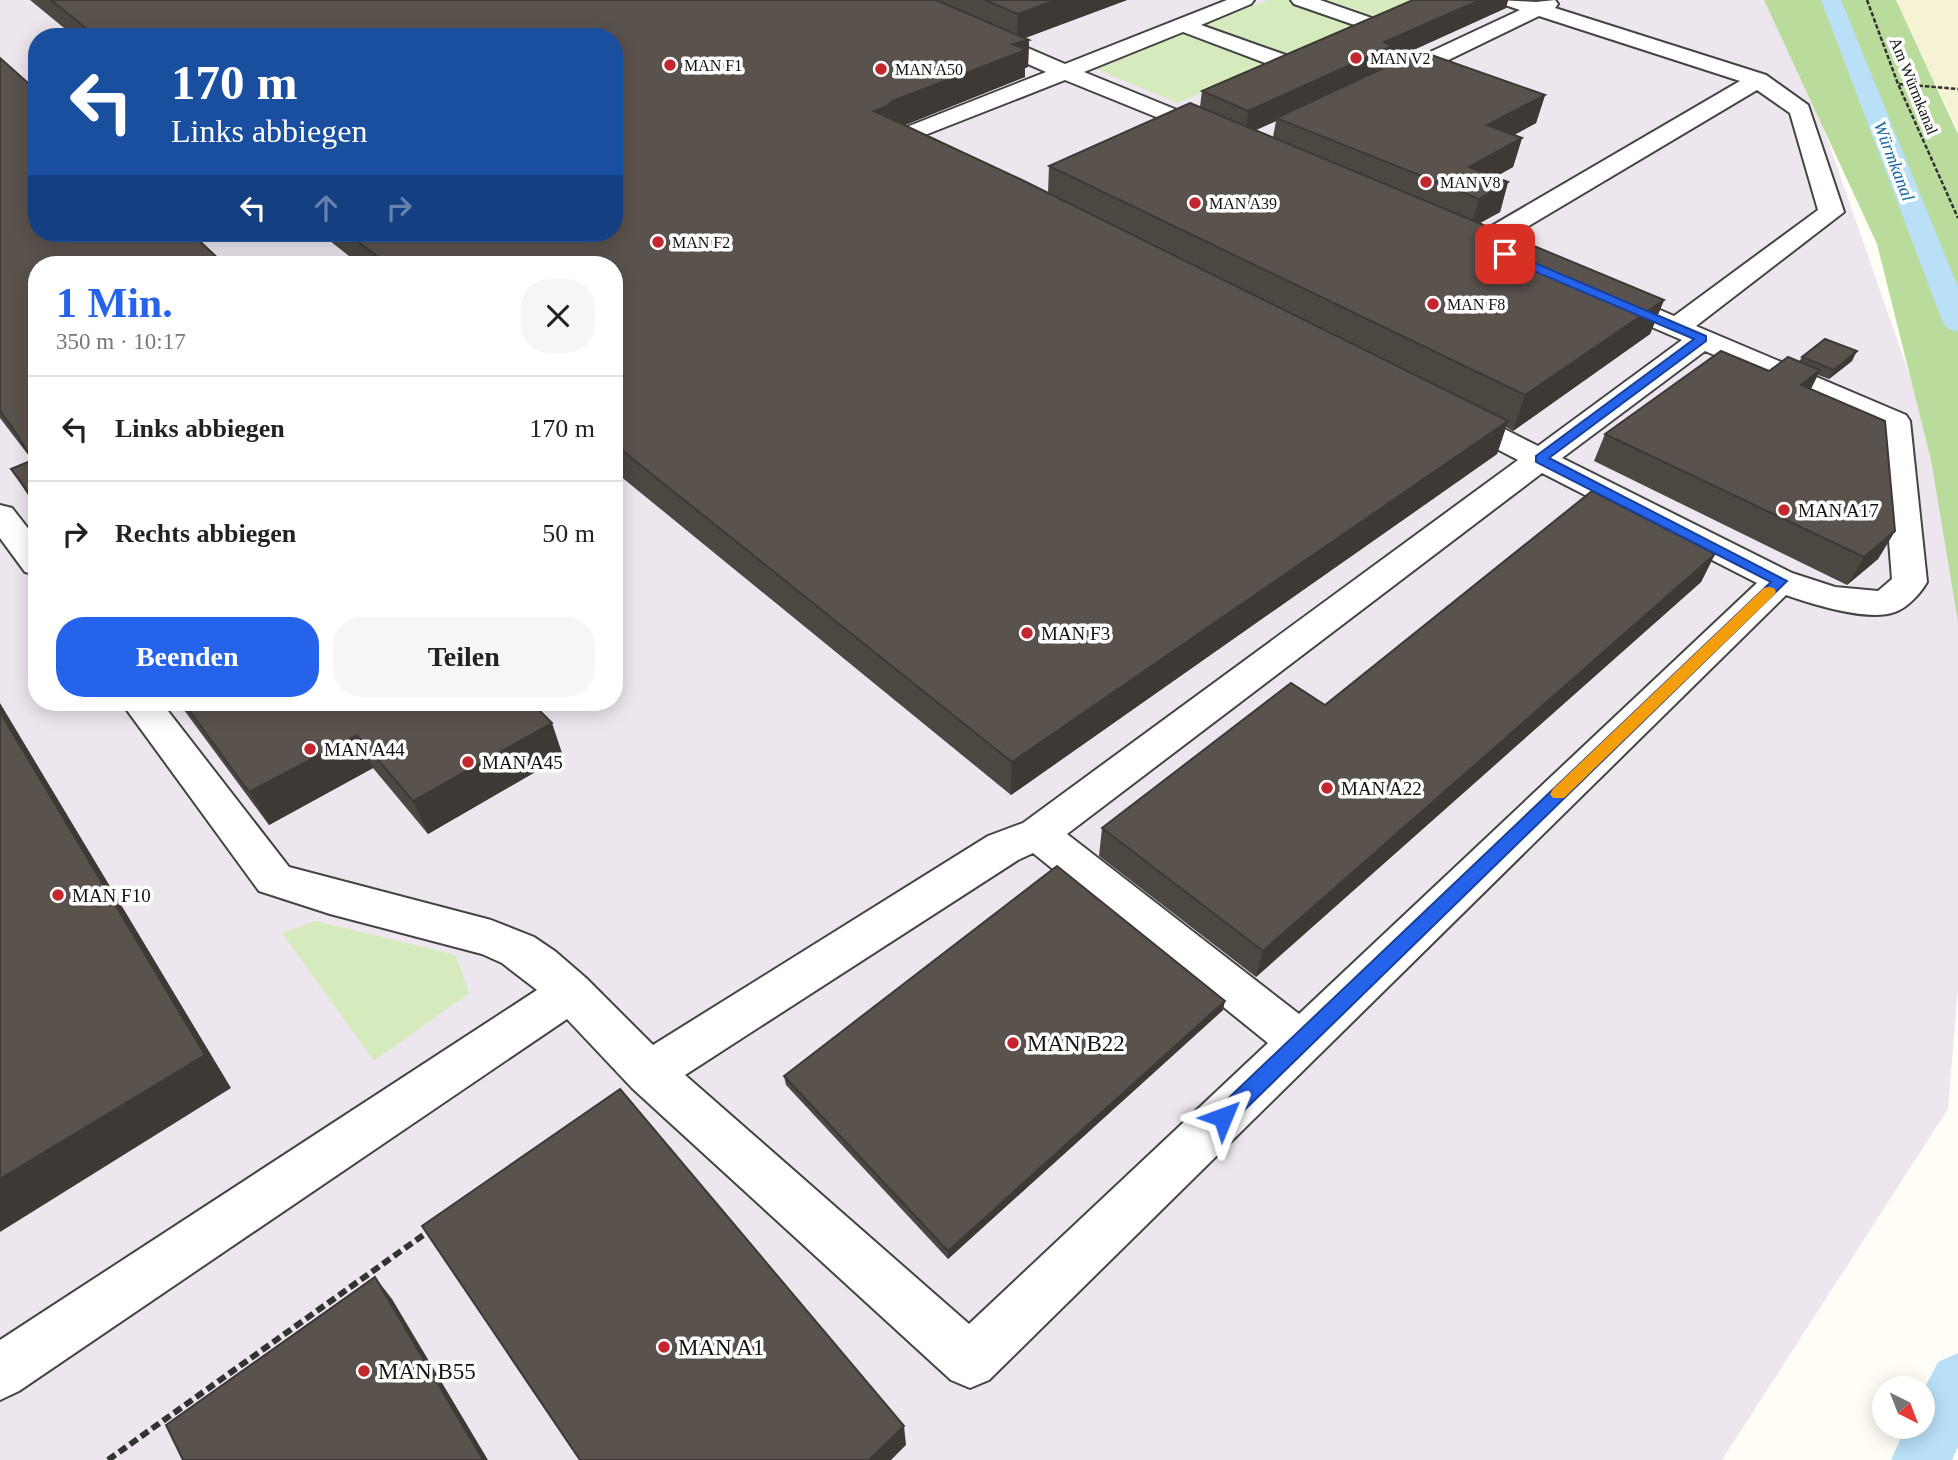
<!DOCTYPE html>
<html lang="de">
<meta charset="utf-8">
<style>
body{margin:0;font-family:Georgia,serif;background:#f6f6f6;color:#222;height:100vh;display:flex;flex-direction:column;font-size:26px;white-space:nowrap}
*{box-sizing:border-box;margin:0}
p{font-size:23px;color:#767676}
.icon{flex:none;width:38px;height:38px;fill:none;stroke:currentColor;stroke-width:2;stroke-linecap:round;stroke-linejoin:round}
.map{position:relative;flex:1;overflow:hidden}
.panel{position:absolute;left:28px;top:256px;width:595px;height:455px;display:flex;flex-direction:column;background:#fff;border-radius:28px;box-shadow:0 4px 18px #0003}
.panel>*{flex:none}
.banner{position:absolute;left:28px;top:28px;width:595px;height:214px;border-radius:28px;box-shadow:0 4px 18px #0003;background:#1a4fa0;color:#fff;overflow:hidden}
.needle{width:46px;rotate:138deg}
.tools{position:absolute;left:1872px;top:1376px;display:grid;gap:14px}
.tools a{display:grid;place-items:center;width:63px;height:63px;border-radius:50%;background:#fff;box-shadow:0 4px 18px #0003;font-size:35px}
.pin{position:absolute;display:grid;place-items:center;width:60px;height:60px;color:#fff;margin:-30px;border-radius:14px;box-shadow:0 4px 10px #0006}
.me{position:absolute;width:77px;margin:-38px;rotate:46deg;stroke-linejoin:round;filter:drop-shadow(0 0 5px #0008)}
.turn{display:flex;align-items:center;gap:24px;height:147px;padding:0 28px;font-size:32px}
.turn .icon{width:91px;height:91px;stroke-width:2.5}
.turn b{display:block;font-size:49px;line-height:60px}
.lanes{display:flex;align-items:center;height:66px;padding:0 28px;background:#0003;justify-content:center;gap:35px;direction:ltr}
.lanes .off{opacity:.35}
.round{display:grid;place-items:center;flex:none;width:74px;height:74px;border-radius:28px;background:#f6f6f6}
.summary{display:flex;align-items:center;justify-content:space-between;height:119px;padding:0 28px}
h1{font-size:42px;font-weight:800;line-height:52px;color:#2563eb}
.action{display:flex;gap:14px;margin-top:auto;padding:14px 28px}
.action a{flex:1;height:80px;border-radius:28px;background:#2563eb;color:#fff;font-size:28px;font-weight:800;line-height:80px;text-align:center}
.action a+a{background:#f6f6f6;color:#222}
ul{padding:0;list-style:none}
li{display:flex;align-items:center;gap:21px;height:105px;padding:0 28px;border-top:2px solid #e0e0e0}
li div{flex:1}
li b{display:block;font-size:26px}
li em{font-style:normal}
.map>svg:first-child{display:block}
.industrial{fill:#eee6ef;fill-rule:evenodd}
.farmland{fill:#f6f3d4}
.green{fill:#d5ebbd}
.forest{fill:#b9dc9c}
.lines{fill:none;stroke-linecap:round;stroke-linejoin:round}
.canal{fill:#b9e0f7;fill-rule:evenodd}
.minor-casing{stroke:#444;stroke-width:4}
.path-far1{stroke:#333;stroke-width:2.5;stroke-dasharray:4.5 2;stroke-linecap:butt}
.path{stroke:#333;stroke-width:6;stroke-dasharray:9 4.5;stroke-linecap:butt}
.minor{fill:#fff;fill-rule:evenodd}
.wall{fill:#4d4742;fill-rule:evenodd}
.shaded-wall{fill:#3f3936}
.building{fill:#5a524d;stroke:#3f3936;stroke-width:2}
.route{fill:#2563eb;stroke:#184099;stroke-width:2}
.slow{fill:#f59e0b}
.poi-dot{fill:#c4262e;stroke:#fff;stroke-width:2.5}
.labels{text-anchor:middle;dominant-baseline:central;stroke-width:7;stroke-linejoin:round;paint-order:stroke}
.far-poi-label{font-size:16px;fill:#111;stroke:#fff;text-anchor:start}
.far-street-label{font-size:16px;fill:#111;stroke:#fff}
.far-water-label{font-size:18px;font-style:italic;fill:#1768a6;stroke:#fff}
.poi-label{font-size:19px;fill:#111;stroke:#fff;text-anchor:start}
.near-poi-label{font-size:23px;fill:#111;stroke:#fff;text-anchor:start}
</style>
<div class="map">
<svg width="1958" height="1460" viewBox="0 0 1958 1460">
<rect width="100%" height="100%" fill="#fffdf5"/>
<path class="industrial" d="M0,0H1779L1923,414L1958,576V989L1948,1109L1722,1460H0ZM37,37H614V233H37ZM37,264H614V702H37Z"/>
<path class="farmland" d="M1896,0H1958V130L1933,79Z"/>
<g class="green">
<path d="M1268,0H1419L1177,103L1094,68Z"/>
<path d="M315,921L456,955L469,993L374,1061L282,933Z"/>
</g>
<path class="forest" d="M1764,0H1896L1958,134V622L1931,460L1877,244Z"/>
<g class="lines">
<g class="canal">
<path d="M1821,0H1841L1958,287V332L1948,329L1943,323Z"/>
<path d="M1958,1353V1447L1952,1460H1891L1906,1426H1923V1391L1938,1362Z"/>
</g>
<defs>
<g id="minor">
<path d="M889,0H916L1065,64L1227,0H1254L1251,4L1201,25L1297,59L1300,64L1297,69H1281L1183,32L1084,72L1221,128L1225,133L1221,138L1213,140L1065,80L902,144L894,142L890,137L894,132L1046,72L892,4Z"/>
<path d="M1291,0H1320L1383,22L1386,26L1383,30H1369L1294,4Z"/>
<path d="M1499,0L1536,2L1555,0L1558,4L1555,8L1766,75L1808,105L1844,212L1696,326L1906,415L1910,421L1927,582C1921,593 1907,608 1895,612C1869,622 1812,604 1786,595L989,1380L970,1388L951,1380L632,1088L567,1019L19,1391L0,1400V1340L537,990L502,963L482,954L330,914L259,891L121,702H161L289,867L491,920L534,937L556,952L586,978L653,1045L988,836L1023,823L1518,460L1445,422L1441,416L1445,410L1456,407L1467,410L1538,446L1682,340L1598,304L1594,298L1598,292L1608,290L1618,292L1674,316L1818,210L1790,113L1757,90L1500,243L1517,249L1521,255L1517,261C1503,264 1476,257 1467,244L1471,238L1740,81L1539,16L1399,84H1383L1380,79L1383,74L1520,10L1502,4ZM1705,351L1880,426L1892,579L1878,591L1835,587L1792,573L1562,458ZM1542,473L1757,583L1299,1014L1067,834ZM1033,853L1268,1043L969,1324L685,1075L1018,860Z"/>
<path d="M0,505L12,508L37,540V575L25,572L0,538Z"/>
</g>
</defs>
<use href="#minor" class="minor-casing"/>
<g class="path-far1">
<path d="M1867,0L1898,84L1958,218"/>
<path d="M1899,84L1958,89"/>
</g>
<path class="path" d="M108,1460L429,1231"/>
<use href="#minor" class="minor"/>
</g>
<g class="wall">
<path d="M30,0H1127L1025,38L1029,40L1028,67L1025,68V77L904,125L1048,193L1049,166L1200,107L1202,91L1413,0H1508L1506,8L1389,61L1388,66L1545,95L1536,123L1514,135L1522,138L1513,167L1495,177L1508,182L1500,212L1480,223L1664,300L1650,334L1513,431L1506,427L1497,454L1011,795L614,471V264H359L320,233H614V37H75ZM1276,121L1273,137L1256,130Z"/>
<path d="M0,58L37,264V509L11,469L32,460L0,418Z"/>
<path d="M1802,357L1852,361L1829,379L1818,375L1811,389L1895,531L1878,559L1847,585L1594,461L1605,434L1769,371L1799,362Z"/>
<path d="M1715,554L1701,582L1256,977L1099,856L1102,828L1325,705Z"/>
<path d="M178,702H531L563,756L428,834L373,768L269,825Z"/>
<path d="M1223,1010L948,1259L786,1085L784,1076Z"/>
</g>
<g class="shaded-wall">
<path d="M1056,0H1127L1017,41L1018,14Z"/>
<path d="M1480,0H1508L1506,8L1389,61L1388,69L1276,118V121L1245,135L1248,111L1384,42Z"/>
<path d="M1029,40L1028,67L1025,68V77L893,130L874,111L892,101L1013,44Z"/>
<path d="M1545,95L1536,123L1479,154L1487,125Z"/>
<path d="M1522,138L1513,167L1466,193L1469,167Z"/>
<path d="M1508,182L1500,212L1471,228L1479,199Z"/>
<path d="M1664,300L1650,334L1513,431L1525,395Z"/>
<path d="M1857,351L1852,361L1829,379L1834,370Z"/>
<path d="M1820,370L1806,397L1801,385Z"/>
<path d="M1508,421L1497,454L1011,795L1012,762Z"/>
<path d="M1895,531L1878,559L1847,585L1864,557Z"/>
<path d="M1715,554L1701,582L1256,977L1263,951Z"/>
<path d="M0,703L231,1088L0,1232Z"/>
<path d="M552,723L563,756L428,834L413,801Z"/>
<path d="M357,735L373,768L269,825L249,792Z"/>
<path d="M1225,1001L1223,1010L948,1259V1251Z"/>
<path d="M375,1277L392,1299L488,1460H483Z"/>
<path d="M904,1426L906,1445L891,1460H869Z"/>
</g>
<g class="building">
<path d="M51,0H936L1029,40L1013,44L1026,50L892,101L887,106L874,111L1022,180L1508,421L1012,762L614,444V264H387L347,233H614V37H97Z"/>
<path d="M985,0H1056L1018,14Z"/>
<path d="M1413,0H1480L1384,42L1392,46L1248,111L1202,91Z"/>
<path d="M1420,51L1545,95L1487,125L1522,138L1469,167L1508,182L1479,199L1276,118Z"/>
<path d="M0,58L37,91V233H191L224,264H37V504L11,469L33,460L12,427L0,411Z"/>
<path d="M1190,103L1664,300L1525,395L1049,166Z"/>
<path d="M1825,339L1857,351L1834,370L1802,357Z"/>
<path d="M1721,351L1769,371L1788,357L1820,370L1801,385L1885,421L1895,531L1864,557L1605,434Z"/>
<path d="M1592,491L1715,554L1263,951L1102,828L1291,683L1325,705Z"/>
<path d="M183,702H531L552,723L413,801L357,735L249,792Z"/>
<path d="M0,712L205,1055L0,1179Z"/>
<path d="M1057,866L1225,1001L948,1251L784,1076Z"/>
<path d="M620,1089L904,1426L869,1460H580L422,1226Z"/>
<path d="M375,1277L483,1460H183L166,1425Z"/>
</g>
<path class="route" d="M1501,252H1509L1706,336V341L1549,458L1787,581L1230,1124L1223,1126L1216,1124L1213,1117L1216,1110L1771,582L1536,462V456L1694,339L1501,257Z"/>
<path class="slow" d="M1769,587L1774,588L1776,592L1774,595L1564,798H1553L1550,794L1553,789L1764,588Z"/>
<g class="poi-dot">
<circle cx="1356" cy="58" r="7"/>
<circle cx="670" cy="65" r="7"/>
<circle cx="881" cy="69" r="7"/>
<circle cx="1426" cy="182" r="7"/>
<circle cx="1195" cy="203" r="7"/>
<circle cx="658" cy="242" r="7"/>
<circle cx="1433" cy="304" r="7"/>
<circle cx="1784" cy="510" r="7"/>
<circle cx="1027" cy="633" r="7"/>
<circle cx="310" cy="749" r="7"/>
<circle cx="468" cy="762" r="7"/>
<circle cx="1327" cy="788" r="7"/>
<circle cx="58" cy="895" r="7"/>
<circle cx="1013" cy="1043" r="7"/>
<circle cx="664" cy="1347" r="7"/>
<circle cx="364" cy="1371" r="7"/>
</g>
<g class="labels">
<g class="far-poi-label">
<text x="1370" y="58">MAN V2</text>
<text x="684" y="65">MAN F1</text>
<text x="895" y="69">MAN A50</text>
<text x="1440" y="182">MAN V8</text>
<text x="1209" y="203">MAN A39</text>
<text x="672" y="242">MAN F2</text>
<text x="1447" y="304">MAN F8</text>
</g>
<g class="far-street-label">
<text transform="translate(1914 86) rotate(68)">Am Würmkanal</text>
</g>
<g class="far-water-label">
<text transform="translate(1894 161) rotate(69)">Würmkanal</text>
</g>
<g class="poi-label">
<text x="1798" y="510">MAN A17</text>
<text x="1041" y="633">MAN F3</text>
<text x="324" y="749">MAN A44</text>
<text x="482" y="762">MAN A45</text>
<text x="1341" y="788">MAN A22</text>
<text x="72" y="895">MAN F10</text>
</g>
<g class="near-poi-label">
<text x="1027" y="1043">MAN B22</text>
<text x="678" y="1347">MAN A1</text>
<text x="378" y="1371">MAN B55</text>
</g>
</g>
</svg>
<div class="tools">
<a><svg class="needle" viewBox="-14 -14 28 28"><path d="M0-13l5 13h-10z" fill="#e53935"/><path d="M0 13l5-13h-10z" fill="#767676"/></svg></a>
</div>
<div class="pin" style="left:1505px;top:254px;background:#d93025"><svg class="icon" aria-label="arrive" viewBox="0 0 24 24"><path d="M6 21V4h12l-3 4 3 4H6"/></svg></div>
<svg class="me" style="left:1223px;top:1117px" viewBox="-20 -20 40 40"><path d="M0-17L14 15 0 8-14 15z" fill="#2563eb" stroke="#fff" stroke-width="4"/></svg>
<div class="banner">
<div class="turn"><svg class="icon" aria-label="left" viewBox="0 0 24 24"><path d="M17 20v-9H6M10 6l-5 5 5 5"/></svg><div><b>170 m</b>Links abbiegen</div></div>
<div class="lanes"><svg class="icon" aria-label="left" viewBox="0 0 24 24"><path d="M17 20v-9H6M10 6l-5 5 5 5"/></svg><svg class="icon off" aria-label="ahead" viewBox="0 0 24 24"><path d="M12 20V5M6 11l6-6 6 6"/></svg><svg class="icon off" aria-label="right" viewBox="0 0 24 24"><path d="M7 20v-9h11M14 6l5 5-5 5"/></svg></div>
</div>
<section class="panel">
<div class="summary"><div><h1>1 Min.</h1><p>350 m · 10:17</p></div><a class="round"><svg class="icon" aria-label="close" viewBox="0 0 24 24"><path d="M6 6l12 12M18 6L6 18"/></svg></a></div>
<ul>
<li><svg class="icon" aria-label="left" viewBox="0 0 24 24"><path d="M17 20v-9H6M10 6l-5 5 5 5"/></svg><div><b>Links abbiegen</b></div><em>170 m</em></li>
<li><svg class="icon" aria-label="right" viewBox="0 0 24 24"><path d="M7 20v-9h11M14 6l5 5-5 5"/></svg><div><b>Rechts abbiegen</b></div><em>50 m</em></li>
</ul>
<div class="action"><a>Beenden</a><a>Teilen</a></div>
</section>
</div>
